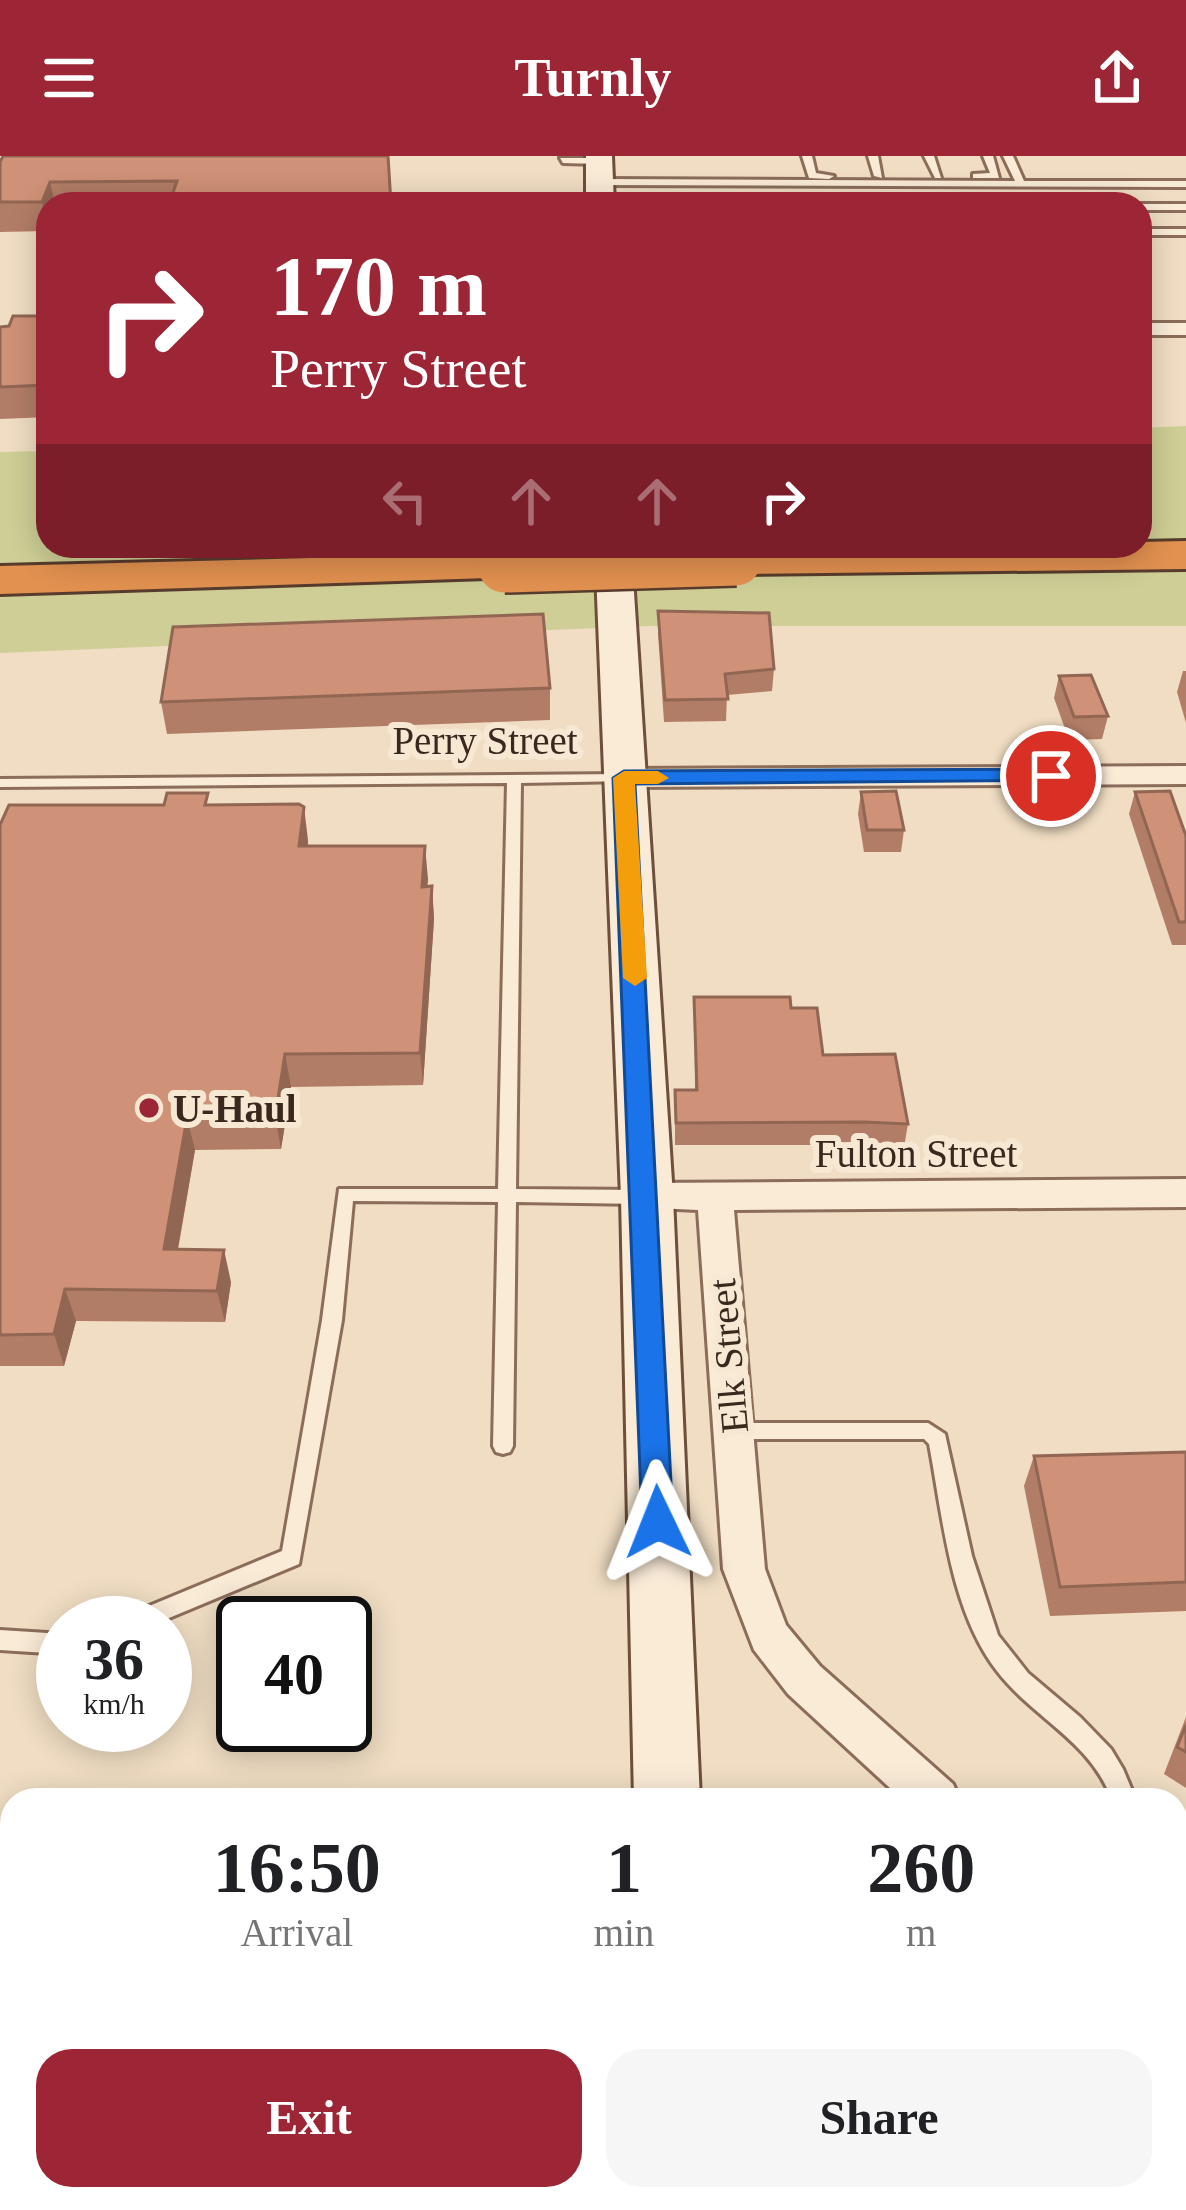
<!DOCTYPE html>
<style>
body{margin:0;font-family:"Times New Roman",serif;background:#f6f6f6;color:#202124;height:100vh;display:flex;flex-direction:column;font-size:45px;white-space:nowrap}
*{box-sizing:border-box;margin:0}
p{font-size:39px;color:#757577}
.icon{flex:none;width:66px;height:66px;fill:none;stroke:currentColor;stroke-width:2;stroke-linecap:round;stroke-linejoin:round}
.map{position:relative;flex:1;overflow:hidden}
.panel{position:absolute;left:0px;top:1632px;width:1188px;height:423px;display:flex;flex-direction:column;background:#fff;border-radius:36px 36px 0 0;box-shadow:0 6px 30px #0003}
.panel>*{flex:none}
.top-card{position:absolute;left:36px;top:36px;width:1116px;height:366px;border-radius:36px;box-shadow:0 6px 30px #0003;background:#9c2635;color:#fff;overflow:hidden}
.speed{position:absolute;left:36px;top:1440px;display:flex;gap:24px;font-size:60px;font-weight:700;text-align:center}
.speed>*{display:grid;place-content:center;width:156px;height:156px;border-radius:50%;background:#fff;box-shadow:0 6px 30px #0003;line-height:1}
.speed small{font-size:30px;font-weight:400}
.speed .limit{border:6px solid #111;border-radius:18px;background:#fff;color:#111}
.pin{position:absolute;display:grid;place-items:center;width:102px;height:102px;color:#fff;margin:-51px;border:6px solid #fff;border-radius:50%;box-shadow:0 3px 12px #0007}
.me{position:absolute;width:132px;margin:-66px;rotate:358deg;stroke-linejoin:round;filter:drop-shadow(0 0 9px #0008)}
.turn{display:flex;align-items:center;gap:42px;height:252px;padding:0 36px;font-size:54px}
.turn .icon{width:156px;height:156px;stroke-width:2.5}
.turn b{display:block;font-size:84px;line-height:102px}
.lanes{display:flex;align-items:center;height:114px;padding:0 36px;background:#0003;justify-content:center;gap:60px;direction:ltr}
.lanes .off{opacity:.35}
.eta{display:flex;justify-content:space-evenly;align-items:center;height:204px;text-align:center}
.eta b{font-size:72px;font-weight:700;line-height:84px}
.button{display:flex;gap:24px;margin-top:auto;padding:24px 36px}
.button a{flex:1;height:138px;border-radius:36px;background:#9c2635;color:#fff;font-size:48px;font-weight:700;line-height:138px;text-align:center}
.button a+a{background:#f6f6f6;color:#202124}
header{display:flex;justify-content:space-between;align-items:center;height:156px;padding:0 36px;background:#9c2635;color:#fff;font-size:54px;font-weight:700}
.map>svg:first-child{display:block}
.green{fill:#cece96}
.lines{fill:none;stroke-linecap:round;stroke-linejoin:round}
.lane-casing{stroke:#8b6d59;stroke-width:6}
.street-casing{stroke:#8b6d59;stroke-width:6}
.secondary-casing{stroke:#6d4f3c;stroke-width:6}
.highway-casing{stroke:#583c2d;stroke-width:6}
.lane{fill:#faebd7;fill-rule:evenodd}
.street{fill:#faebd7;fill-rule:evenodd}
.secondary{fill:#faebd7;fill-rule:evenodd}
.highway{fill:#e29150;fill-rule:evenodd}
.highway-bridge-casing{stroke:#583c2d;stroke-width:56;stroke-linecap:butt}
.highway-bridge{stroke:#e29150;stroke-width:51}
.wall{fill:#b27d66}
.shaded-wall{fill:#916653}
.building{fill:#cf9177;stroke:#916653;stroke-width:3}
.route{fill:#1a73e8;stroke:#114b97;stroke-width:3}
.slow{fill:#f59e0b}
.poi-dot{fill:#9c2635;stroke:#f7e8d3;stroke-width:4.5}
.labels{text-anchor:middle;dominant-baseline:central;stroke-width:12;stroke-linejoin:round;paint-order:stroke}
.street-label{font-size:39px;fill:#3a281e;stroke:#f7e8d3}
.poi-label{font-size:39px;font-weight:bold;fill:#3a281e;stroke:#f7e8d3;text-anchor:start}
</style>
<header><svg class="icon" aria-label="menu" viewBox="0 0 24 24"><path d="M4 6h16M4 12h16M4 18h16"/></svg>Turnly<svg class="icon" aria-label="share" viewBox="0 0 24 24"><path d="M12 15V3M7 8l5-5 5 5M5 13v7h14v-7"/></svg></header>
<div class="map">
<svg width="1186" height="2054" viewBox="0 0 1186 2054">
<rect width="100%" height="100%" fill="#f0ddc3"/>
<g class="green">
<path d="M1186,270V470H648L0,497V296L48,295V390H1140V272Z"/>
<path d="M12,1928V2043H441L479,2054H0V1931Z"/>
</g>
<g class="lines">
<defs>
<g id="lane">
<path d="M802,0H812L816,17L834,20L829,23L809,22Z"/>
<path d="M868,0H878L882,22L874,20Z"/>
<path d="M924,0H934L941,22H935Z"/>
<path d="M983,0H993L999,22H973V18L990,17Z"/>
<path d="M1003,0H1013L1024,25H1186V31L599,29L594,26L599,23L1015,25Z"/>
<path d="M560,2H599L604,5L599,8L563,7Z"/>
<rect x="1140" y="48" width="46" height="6"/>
<rect x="1140" y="73" width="46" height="6"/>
<path d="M624,618L631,622L629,625L521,627L516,1033L642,1034L651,1041L642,1048L516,1046L513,1290L510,1296L503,1298L496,1296L493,1290L498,1046L353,1045L342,1164L299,1408L157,1467H122L125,1460L282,1395L322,1164L339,1033H498L507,627L0,631V623Z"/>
<path d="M734,1267H928L945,1278L972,1400L998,1479L1028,1517L1080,1561L1111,1593L1123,1613L1136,1644H1112C1091,1585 1034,1563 997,1515C950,1454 943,1362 929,1288L924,1283H734L727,1281L724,1275L727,1269Z"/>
<path d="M0,1474L63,1478V1498L0,1494Z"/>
</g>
<g id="street">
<path d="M0,0H11L0,9Z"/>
<rect x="1140" y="167" width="46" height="12"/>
<path d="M1186,610V628L624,631L609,622L624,613Z"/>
<path d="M1186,1023V1051L734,1054L765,1413L786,1469L820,1510L953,1628L960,1644H903L788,1538L754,1494L723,1413L698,1054L634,1051L629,1041L634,1031L647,1027Z"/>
<rect x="1176" y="1688" width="10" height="46"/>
</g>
<g id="secondary">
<path d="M586,0H612L614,48H586Z"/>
<path d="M595,390H631L673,1041L700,1644H634L621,1041Z"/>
<path d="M0,1815L12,1818V1888L0,1885Z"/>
<path d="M841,2043H955L960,2054H846Z"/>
</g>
<g id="highway">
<path d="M1186,385V413L736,418L720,414L713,404L720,394L736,390H1140V386Z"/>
<path d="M504,397L521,401L527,411L521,421L0,438V410Z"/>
</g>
</defs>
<use href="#lane" class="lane-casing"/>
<use href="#street" class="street-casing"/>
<use href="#secondary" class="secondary-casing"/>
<use href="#highway" class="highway-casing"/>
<use href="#lane" class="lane"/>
<use href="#street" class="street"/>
<use href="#secondary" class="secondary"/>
<use href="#highway" class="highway"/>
<defs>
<path id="highway-bridge" d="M504,411L736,404"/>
</defs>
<use href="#highway-bridge" class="highway-bridge-casing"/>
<use href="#highway-bridge" class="highway-bridge"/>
</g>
<g class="wall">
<path d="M0,6L392,48H48V75L0,76Z"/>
<path d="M48,160V261L0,263V171L9,170Z"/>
<path d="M658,455L774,513L772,535L727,539L726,565L664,566L658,477Z"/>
<path d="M1183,515H1186V567L1177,536Z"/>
<path d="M1059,520L1108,560L1102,583L1069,584L1054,542Z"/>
<path d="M550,532V564L167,578L161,546Z"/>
<path d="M861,636L904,674L901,696H864L858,658Z"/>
<path d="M1135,636L1186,680V789H1172L1129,658Z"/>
<path d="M210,649L308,684V690L428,723L427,731L432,730L434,763L423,929L291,931L281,993L195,994L178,1094L231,1126L225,1166L76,1165L64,1210H0V669Z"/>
<path d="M694,841L791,852L823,899L908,968L904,991L862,989H675V934H695Z"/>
<path d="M1186,1296V1455L1050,1460L1024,1330L1034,1300Z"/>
<path d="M1186,1561V1632L1164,1618Z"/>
</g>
<g class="shaded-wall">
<path d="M50,26L55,48H48V75L42,46Z"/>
<path d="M304,651L308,684L304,722L299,690Z"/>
<path d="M425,690L428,723L424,763L422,731Z"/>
<path d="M432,730L434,763L423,929L420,897Z"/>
<path d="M285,898L291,931L281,993L275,961Z"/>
<path d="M187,962L195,994L172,1125L164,1093Z"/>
<path d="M224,1094L231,1126L225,1166L217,1135Z"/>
<path d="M65,1133L76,1165L64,1210L54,1178Z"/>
</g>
<g class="building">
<path d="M3,0H388L391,48H169L177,25L50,26L42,46H0V6Z"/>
<path d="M13,160H48V229L0,231V171L9,170Z"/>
<path d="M658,455L769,457L774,513L725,518L728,543L665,544Z"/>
<path d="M543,458L550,532L161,546L173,471Z"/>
<path d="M1091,519L1108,560L1074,561L1059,520Z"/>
<path d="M896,635L904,674H867L861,636Z"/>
<path d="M1170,635L1186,680V766H1179L1135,636Z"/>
<path d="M167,637H208L205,649L299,648L304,651L299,690H425L422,731L432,730L420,897L285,898L275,961L187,962L164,1093L224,1094L217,1135L65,1133L54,1178L0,1179V669L9,649H164Z"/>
<path d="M694,841H790L791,852H817L823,899L895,898L908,968L865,966L676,967L675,934H697Z"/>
<path d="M1186,1296V1426L1060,1431L1034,1300Z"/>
<path d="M1186,1569V1596L1177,1591Z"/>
</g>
<path class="route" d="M1051,613L1062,620L1059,624L635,628L673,1366L669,1375H646L642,1366L613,622L624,615Z"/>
<path class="slow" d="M624,615H658L669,622L658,628H635L647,822L635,830L623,822L613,622Z"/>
<circle class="poi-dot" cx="149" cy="952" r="12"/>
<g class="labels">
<g class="street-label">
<text x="485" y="584">Perry Street</text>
<text x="916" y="997">Fulton Street</text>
<text transform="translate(728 1200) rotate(-95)">Elk Street</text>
</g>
<g class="poi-label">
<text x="173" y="952">U-Haul</text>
</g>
</g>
</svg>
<div class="speed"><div>36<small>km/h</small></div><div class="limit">40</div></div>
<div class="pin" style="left:1051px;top:620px;background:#d93025"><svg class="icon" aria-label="arrive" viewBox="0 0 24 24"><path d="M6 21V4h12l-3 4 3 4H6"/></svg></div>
<svg class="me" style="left:658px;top:1366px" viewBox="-20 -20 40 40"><path d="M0-17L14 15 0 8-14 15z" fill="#1a73e8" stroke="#fff" stroke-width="4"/></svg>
<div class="top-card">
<div class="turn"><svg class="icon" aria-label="right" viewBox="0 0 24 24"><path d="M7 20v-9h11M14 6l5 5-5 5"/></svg><div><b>170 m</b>Perry Street</div></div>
<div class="lanes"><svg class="icon off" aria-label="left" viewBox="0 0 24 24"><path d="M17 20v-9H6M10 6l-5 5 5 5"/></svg><svg class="icon off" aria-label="ahead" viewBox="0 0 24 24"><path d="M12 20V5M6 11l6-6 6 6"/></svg><svg class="icon off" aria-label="ahead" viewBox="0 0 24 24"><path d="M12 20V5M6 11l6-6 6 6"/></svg><svg class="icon" aria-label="right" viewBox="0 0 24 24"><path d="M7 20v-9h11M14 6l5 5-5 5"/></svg></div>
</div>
<section class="panel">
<div class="eta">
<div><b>16:50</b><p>Arrival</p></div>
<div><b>1</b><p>min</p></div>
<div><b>260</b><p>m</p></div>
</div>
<div class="button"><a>Exit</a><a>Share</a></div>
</section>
</div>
